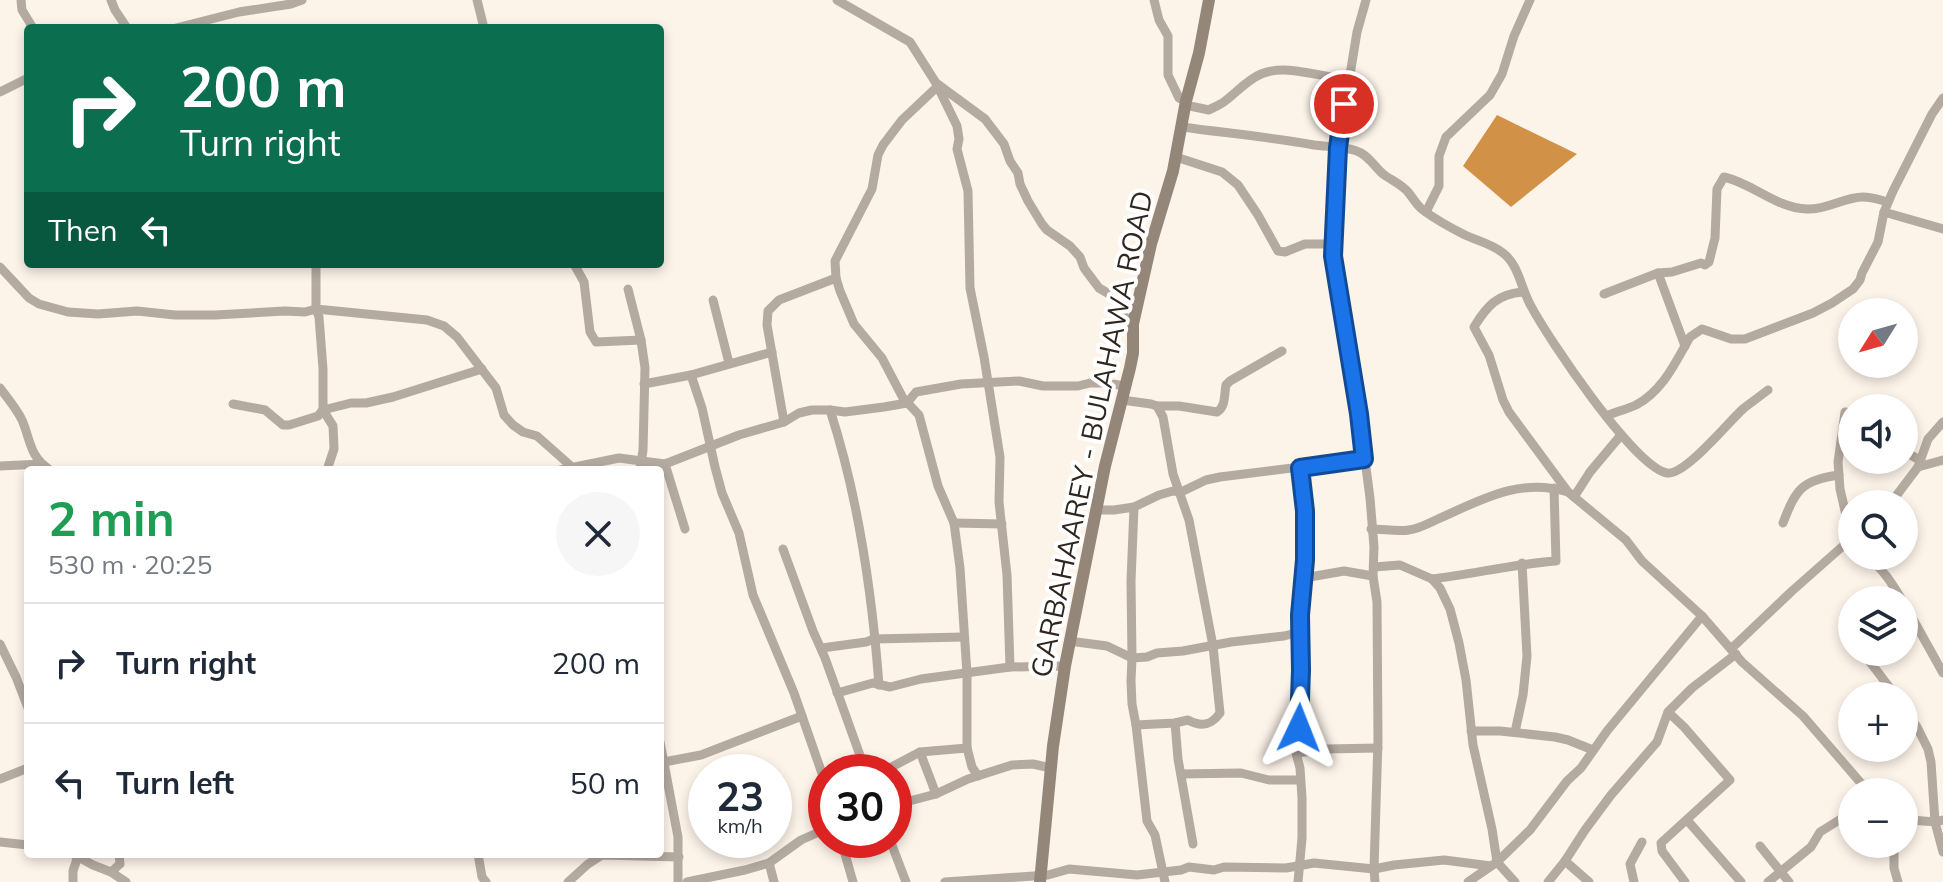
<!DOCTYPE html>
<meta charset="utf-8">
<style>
body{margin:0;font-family:Mulish,sans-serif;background:#f6f6f7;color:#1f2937;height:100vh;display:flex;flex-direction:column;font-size:30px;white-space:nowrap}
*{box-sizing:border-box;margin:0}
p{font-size:26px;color:#747a83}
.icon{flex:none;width:44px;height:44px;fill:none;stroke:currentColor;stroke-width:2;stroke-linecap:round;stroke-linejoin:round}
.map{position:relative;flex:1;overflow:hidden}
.sheet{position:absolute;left:24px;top:466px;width:640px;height:392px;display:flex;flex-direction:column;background:#fff;border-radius:8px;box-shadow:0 4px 12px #0003}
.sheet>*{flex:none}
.top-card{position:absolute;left:24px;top:24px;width:640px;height:244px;border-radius:8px;box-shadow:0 4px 12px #0003;background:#0b6e4f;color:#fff;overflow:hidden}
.needle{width:52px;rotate:233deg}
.controls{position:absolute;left:1838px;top:298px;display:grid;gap:16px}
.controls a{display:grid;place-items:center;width:80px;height:80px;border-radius:50%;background:#fff;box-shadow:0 4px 12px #0003;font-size:40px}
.speed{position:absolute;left:688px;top:754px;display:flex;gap:16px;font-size:40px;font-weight:700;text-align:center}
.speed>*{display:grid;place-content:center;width:104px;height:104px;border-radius:50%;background:#fff;box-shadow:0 4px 12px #0003;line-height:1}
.speed small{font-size:20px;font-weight:400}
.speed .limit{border:12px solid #d22;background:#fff;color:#111}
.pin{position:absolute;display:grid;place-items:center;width:68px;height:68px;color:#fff;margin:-34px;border:4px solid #fff;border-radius:50%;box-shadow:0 2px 8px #0007}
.me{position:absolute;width:88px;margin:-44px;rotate:2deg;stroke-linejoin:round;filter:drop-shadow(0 0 6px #0008)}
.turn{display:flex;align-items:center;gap:28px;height:168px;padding:0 24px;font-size:36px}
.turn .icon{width:104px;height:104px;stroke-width:2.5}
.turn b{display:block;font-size:56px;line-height:68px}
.then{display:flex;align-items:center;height:76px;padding:0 24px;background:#0003;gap:16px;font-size:30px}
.round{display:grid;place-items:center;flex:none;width:84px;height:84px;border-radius:42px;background:#f6f6f7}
.head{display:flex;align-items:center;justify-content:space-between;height:136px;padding:0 24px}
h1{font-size:48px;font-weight:700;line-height:60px;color:#1e9e55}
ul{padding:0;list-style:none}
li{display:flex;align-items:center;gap:24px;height:120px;padding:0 24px;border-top:2px solid #e0e1e3}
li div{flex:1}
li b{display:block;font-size:30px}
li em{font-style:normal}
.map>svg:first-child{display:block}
.water{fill:#d19147}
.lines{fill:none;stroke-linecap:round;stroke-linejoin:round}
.minor{stroke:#b4aaa0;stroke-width:9}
.secondary{stroke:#948678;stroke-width:12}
.route-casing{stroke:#114b97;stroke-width:20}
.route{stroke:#1a73e8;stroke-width:14}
.labels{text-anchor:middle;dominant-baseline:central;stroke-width:8;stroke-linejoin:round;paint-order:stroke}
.street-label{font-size:28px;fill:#2f261d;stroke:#fff}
</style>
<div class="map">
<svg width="1943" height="882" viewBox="0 0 1943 882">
<rect width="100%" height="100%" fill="#fcf3e9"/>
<path class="water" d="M1497,115L1577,154L1511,207L1463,166Z"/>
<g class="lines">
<g class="minor">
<path d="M21,0L22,10L33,28"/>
<path d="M111,0L115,10L127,28"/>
<path d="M477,0L484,28"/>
<path d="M837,0L910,42L936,83L985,119L1004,144L1010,161L1018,173L1020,184L1028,201L1042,224L1047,230L1070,246L1080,257L1084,268L1099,288L1116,298L1121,313L1133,324"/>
<path d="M1154,0L1159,20L1168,36V75L1179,98L1186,101"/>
<path d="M1366,0L1357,32L1338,148L1332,244L1335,271L1359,414L1370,498L1374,547L1373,576L1377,602L1378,740L1374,869L1375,882"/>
<path d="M176,28L239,12L291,4L302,0"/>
<path d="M936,83L957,126L959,139L957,149L968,191L970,288L984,357L1000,457L999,502L1007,575L1010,667"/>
<path d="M938,86L902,120L883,145L878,155L872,189L835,261L836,278L840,291L854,324L882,358L903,398L919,415L938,486L954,523L960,568L967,674V748L972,767L978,776"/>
<path d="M0,92L28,78"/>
<path d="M1185,105L1209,110C1214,107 1220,105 1225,101C1237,92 1247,80 1261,74C1287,63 1321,78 1349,79"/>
<path d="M1182,127C1226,133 1270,137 1314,145C1328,147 1349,146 1361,153C1370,158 1376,168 1383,174C1391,180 1401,184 1408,192C1413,198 1417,206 1423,210C1435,219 1451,228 1465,235C1478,241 1492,244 1503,253C1519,265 1521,289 1531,306C1548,338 1634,467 1667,473C1685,476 1729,421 1744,408C1752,402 1760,396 1768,390"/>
<path d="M1176,157L1222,172L1238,185L1258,215L1278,251L1285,252L1305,244H1332"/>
<path d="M1426,212L1439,186V156L1446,137L1490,95L1502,74L1514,36L1530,0"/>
<path d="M1884,212L1943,229"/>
<path d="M316,264V309L427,320L444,326L457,337L496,388L504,415L513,425L523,432L537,436L572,467"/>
<path d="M574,264L584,282L590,332L596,342L641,340"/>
<path d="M0,267L29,298L39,304L68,312L98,314L137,311L175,315H215L285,311L305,312L316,309L319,317L323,369V410L333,426L334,449L327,470"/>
<path d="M1658,273L1685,346"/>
<path d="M628,289L641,340L645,368L643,450L640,470"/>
<path d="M1523,292C1497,294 1487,306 1474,327L1489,355L1503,400L1509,412L1568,492L1626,540L1642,561L1702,616L1742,662L1803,716L1860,782L1871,792"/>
<path d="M1604,294L1658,273L1672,272L1701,263L1705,265L1709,262L1715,238L1717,189L1724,177C1754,184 1776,208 1807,209C1827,210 1844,197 1863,197C1872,197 1880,200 1888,202"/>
<path d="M713,300L729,363"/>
<path d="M691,375L702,408L715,467L722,493L739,533L753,595L794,693L826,785"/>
<path d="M644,384L691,375L772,352"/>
<path d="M0,388C8,399 16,408 22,420C31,441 29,456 50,470"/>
<path d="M1122,400L1151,404L1157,406L1163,417L1173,474L1189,520L1213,646L1220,713C1211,726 1201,727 1188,720L1175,723L1136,725"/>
<path d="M233,404L265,410L283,425H289L318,416L323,410L351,403H366L393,397L482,369"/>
<path d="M1157,406H1179L1217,412C1226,407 1224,394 1226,385L1230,381L1282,351"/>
<path d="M830,410C859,499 872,592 879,685"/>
<path d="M1852,413L1845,412L1838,462L1840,489L1852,541"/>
<path d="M1606,416C1616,412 1627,409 1636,405C1663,391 1676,361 1690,337L1702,329L1731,339H1745L1813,313L1832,303L1853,289L1860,280L1862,273L1878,242L1884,212L1893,191L1932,114L1943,98"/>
<path d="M784,422L767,325L768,311L779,300L836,278"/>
<path d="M1904,451L1921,461"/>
<path d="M665,464L685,529"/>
<path d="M0,466L42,464"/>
<path d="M1918,467L1943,460"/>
<path d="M560,470L619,458L665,464L739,435L784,422L799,413L812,410H830L845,412L884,407L907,403L916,392L961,384L1019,381L1043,386H1078L1090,383H1105L1126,386"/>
<path d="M1574,497L1590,472L1621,435"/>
<path d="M1890,504L1918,467L1928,439L1943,422"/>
<path d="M1134,507L1131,581L1132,658L1147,657L1157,653L1183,651L1231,642L1284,636L1300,632"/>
<path d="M1097,510H1114L1134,507L1159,495L1173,491L1181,492L1206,480L1220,477L1364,459"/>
<path d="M954,523L1002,524"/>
<path d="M1783,523C1796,489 1802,480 1839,475"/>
<path d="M1371,529C1384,529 1397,532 1409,530C1419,529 1429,523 1438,519C1481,500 1519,477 1568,492"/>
<path d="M783,549L813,631L825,658L866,772"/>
<path d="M1867,556C1884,571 1890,580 1902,600"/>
<path d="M1374,567L1400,565L1432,579L1440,588L1450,609L1459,643L1466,680L1473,745L1492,829L1497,862L1515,882"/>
<path d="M1304,578L1344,571L1373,576"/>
<path d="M1432,579C1474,574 1514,564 1556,561L1554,488"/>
<path d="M1904,603L1943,673"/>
<path d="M1069,641L1107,646L1132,658L1131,681L1132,704L1136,725L1147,821L1155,835L1165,882"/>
<path d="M0,644L16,677L28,708"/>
<path d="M822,648L866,642L874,639L963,637"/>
<path d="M1732,648L1792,591L1852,538"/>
<path d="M1865,652L1867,658L1896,696"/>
<path d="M837,693L873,683L890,687L921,679L1010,667L1065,666"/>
<path d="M1904,708L1917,727L1928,749L1931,762L1935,822L1943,852"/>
<path d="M1668,712L1684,727L1730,780L1661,843L1662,851L1685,882"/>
<path d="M1175,723L1178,759L1193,844"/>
<path d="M1471,731H1500L1555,737L1568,740L1593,750"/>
<path d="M1515,732L1523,695L1527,656L1522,563"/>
<path d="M660,742L678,837V882"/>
<path d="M920,752L936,794"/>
<path d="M1296,753L1327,749L1378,748"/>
<path d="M664,762L701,755L802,716"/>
<path d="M882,772L920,752L967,748"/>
<path d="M1181,774L1241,773L1269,780H1300"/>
<path d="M0,779L28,768"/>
<path d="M894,805L936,794L968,779L1012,765L1033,764L1051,768"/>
<path d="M1687,820L1741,882"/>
<path d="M1904,820C1917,819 1931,824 1943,820"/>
<path d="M841,840L853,882"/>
<path d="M890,840L906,882"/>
<path d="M0,842L28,845"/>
<path d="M1894,844V868L1898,882"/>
<path d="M1760,846L1789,882"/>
<path d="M73,854L93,865L111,872L126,882"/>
<path d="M478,854L482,877L486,882"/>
<path d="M1565,861L1589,882"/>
<path d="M769,863L774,882"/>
<path d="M111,872L120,864L119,854"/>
<path d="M73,882V871L78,856"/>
<path d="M568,882L588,864L602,855L679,857"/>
<path d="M687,882L745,870L769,863L801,840L826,829"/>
<path d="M945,882L1048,875L1069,869L1137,875L1181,870L1189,867L1214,870L1224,867L1286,868L1314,863L1374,869L1394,865L1444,860L1491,866"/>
<path d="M1298,882L1302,838V798L1300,768L1296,753L1300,687V615L1305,560V511L1300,468"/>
<path d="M1468,882L1497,862L1530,830L1567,781L1581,768L1607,731L1702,616"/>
<path d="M1548,882L1565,861L1585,830L1611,795L1657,742L1668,712L1692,688L1736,654"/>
<path d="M1634,882L1630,864L1642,842"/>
<path d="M1768,882L1811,847L1820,832L1852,812"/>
</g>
<path class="secondary" d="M1040,882L1053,746L1065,666L1105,466L1130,368L1133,353V324L1151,244L1173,171L1186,101L1199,53L1209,0"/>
</g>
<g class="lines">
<defs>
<path id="route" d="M1299,728L1301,670L1300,615L1305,560V511L1300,468L1364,459L1359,414L1333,256L1338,148L1344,104"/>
</defs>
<use href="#route" class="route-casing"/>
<use href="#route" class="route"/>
</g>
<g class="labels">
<g class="street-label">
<text transform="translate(1091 434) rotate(-78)">GARBAHAAREY - BULAHAWA ROAD</text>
</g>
</g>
</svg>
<div class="controls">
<a><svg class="needle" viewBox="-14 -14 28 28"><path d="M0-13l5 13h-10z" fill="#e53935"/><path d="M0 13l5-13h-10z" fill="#747a83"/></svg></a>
<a><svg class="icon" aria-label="sound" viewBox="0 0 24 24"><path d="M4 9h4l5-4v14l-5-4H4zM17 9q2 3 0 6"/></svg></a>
<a><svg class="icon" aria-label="search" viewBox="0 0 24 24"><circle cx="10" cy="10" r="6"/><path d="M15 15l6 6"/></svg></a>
<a><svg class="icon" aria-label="layers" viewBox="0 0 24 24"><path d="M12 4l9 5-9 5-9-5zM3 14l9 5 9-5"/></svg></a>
<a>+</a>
<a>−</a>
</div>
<div class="speed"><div>23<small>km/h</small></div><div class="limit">30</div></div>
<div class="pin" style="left:1344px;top:104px;background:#d93025"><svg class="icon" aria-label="arrive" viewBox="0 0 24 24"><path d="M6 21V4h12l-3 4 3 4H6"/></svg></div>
<svg class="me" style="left:1299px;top:728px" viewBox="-20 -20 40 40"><path d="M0-17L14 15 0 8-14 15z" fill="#1a73e8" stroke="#fff" stroke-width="4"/></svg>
<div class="top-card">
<div class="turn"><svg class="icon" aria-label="right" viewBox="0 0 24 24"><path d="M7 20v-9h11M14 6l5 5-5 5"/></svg><div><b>200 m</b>Turn right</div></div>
<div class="then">Then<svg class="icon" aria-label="left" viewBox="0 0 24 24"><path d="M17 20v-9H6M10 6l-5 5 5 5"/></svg></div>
</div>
<section class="sheet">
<div class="head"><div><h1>2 min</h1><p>530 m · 20:25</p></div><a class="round"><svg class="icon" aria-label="close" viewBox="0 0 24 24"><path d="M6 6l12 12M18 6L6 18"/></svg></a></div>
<ul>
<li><svg class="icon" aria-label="right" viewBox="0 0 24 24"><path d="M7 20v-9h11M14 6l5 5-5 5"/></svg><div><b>Turn right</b></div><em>200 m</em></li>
<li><svg class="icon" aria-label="left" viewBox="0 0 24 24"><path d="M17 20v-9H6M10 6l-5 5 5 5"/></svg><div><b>Turn left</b></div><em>50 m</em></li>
</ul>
</section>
</div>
